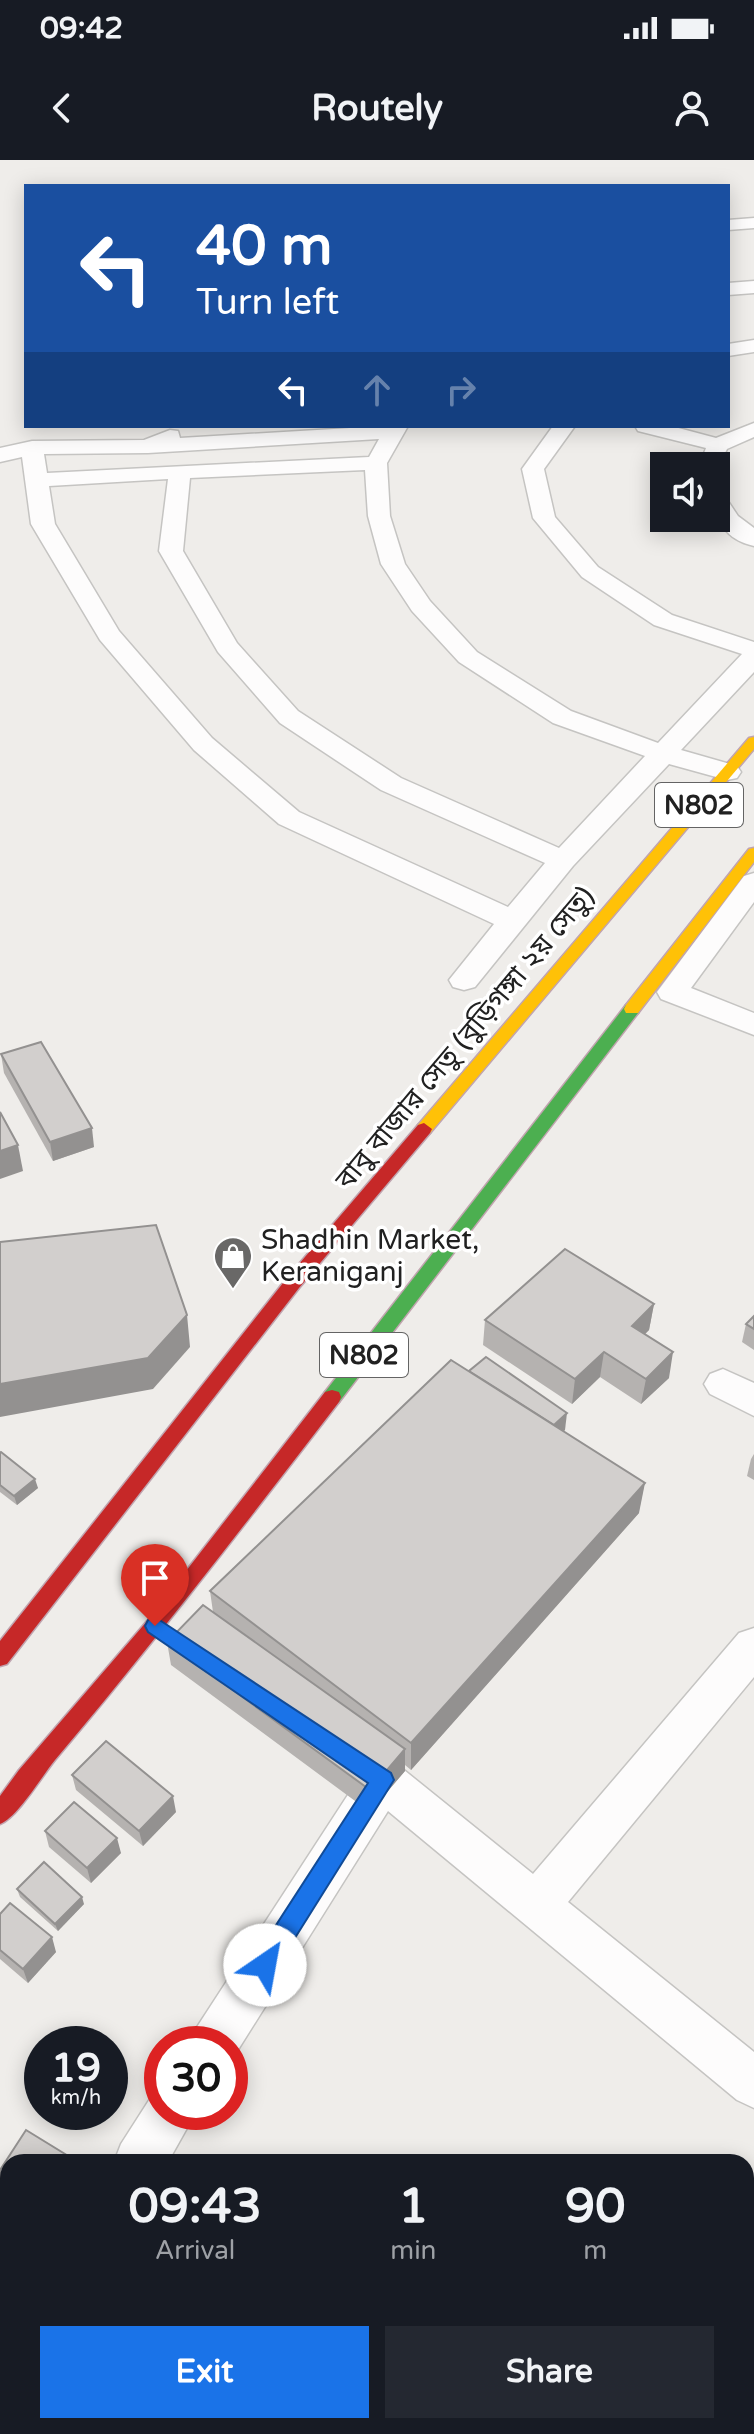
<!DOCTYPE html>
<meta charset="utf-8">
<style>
body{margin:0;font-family:"Varela Round","Noto Sans Bengali",sans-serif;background:#242831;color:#f1f3f6;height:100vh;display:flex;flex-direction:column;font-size:30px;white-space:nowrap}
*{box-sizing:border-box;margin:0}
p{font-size:26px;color:#9ea1a6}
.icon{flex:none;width:44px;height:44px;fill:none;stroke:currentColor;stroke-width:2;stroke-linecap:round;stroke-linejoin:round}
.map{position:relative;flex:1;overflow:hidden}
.side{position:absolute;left:0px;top:1994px;width:754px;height:280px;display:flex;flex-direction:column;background:#171b24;border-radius:24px 24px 0 0;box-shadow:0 4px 20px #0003}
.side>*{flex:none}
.hud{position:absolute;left:24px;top:24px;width:706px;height:244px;border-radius:0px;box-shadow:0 4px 20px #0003;background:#1a4fa0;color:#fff;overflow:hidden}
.tools{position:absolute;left:650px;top:292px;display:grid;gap:16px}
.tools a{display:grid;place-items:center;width:80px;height:80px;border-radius:0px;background:#171b24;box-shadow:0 4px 20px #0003;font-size:40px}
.speed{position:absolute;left:24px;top:1866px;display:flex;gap:16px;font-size:40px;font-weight:700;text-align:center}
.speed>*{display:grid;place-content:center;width:104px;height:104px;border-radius:50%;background:#171b24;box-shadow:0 4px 20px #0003;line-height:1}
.speed small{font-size:20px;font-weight:400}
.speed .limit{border:12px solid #d22;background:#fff;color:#111}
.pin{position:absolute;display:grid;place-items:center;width:68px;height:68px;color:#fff;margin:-82px -34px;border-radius:50% 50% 50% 0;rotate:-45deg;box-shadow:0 0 8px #0007}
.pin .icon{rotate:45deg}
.me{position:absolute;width:88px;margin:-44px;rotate:33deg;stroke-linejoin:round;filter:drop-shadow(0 0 6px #0008)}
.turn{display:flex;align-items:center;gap:28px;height:168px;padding:0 40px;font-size:36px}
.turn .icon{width:104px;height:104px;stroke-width:2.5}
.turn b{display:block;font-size:56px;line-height:68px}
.lanes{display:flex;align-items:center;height:76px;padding:0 40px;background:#0003;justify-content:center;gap:40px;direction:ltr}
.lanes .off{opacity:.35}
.eta{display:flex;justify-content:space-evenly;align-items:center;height:136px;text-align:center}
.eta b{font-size:48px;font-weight:800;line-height:56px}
.button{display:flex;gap:16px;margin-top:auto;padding:16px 40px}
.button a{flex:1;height:92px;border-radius:0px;background:#1a73e8;color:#fff;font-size:32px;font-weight:800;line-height:92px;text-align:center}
.button a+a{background:#242831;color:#f1f3f6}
.status{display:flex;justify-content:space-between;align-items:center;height:56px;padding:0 40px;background:#171b24;direction:ltr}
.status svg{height:22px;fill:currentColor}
header{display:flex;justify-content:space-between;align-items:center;height:104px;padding:0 40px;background:#171b24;font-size:36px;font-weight:800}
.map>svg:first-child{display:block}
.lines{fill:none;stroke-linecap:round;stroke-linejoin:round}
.street-casing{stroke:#c5c4c2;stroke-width:3}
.fast-casing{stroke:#c1a4af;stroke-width:3}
.slow-casing{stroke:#c1a4af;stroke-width:3}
.jam-casing{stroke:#c1a4af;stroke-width:3}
.street{fill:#fdfcfc;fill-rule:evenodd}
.fast{fill:#4caf50;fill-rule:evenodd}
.slow{fill:#ffc107;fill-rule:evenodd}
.jam{fill:#c62828;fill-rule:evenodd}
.wall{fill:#b5b2b0}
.shaded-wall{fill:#939190}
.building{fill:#d2cfcd;stroke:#939190;stroke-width:2}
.route{fill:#1a73e8;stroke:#114b97;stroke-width:2}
.labels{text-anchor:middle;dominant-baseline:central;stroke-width:7;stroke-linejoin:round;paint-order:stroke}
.shield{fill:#fff;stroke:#646464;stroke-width:2}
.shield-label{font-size:26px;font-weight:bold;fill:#212121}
.street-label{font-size:28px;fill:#212121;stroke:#fff}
.poi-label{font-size:28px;fill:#212121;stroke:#fff;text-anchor:start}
</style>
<div class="status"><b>09:42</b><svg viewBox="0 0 49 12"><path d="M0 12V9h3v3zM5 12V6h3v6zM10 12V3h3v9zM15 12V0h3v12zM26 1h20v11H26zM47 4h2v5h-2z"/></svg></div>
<header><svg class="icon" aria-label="back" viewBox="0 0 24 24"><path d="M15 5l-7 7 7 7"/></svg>Routely<svg class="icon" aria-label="person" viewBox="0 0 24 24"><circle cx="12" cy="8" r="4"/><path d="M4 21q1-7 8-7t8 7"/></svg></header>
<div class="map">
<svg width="754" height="2274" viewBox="0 0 754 2274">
<rect width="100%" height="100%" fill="#efedea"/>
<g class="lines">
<defs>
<g id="street">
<path d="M754,58V68L728,70V60Z"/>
<path d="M754,121V133L728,135V123Z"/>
<path d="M754,180V192L728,196V184Z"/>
<path d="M754,263V277L727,289L716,311V306H699L706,288L638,271L635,266H671L716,278Z"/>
<path d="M384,266H408L387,303L390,356L405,404L430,441L477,492L571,551L658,583L742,494L654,465L582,417L533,358L522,309L553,266H575L544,309L555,357L598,407L672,455L754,482V512L681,590L737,606L741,612L737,618L727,620L669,604L573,706L475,827L464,830L453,827L449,820L494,764L279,664L194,590L100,480L31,364L22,297L0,302V288L32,281L144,280L170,270L178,271L180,278ZM379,279L369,297L47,313L44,294L148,293ZM365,310L368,356L381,404L412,451L459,502L553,563L645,596L559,688L401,618L298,551L237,483L183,391L190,318ZM168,319L159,391L218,492L280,563L381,630L545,703L508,747L299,652L212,578L119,471L55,364L49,326Z"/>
<path d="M716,333L724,335L738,356L754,368V386C724,379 716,361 716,333Z"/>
<path d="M754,713V742L691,828L754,853V875L661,839L657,832L744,716Z"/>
<path d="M723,1209L754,1223V1256L710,1234L704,1224L710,1214Z"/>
<path d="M754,1468V1517L568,1742L754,1892V1948L737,1940L388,1651L231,1901L230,1884H190L197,1867L355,1624L350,1613L356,1599L372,1593L399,1606L533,1714L739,1473Z"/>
<path d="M162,1931V1952H196L168,2002H114L121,1984L153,1934Z"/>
<path d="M8,2186V2249L0,2252V2189Z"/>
<path d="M175,2266H230L227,2274H171Z"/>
</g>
<path id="fast" d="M632,844L638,845L640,849L638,853L339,1242H325L323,1237L325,1232L626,845Z"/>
<g id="slow">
<path d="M754,577V589L430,973H418L416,969L418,965L749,578Z"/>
<path d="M754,688V702L638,853H626L624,849L626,845L749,689Z"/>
</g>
<g id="jam">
<path d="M424,963L432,969L430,973L299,1128L7,1504L0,1506V1481L287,1118L418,965Z"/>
<path d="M332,1230L339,1232L341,1237L339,1242C246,1363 153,1484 55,1600C42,1616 17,1658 0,1664V1636L19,1610L148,1460L325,1232Z"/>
</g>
</defs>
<use href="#street" class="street-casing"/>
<use href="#fast" class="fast-casing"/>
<use href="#slow" class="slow-casing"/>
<use href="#jam" class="jam-casing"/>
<use href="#street" class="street"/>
<use href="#fast" class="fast"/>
<use href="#slow" class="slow"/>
<use href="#jam" class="jam"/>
</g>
<g class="wall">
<path d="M1,894L94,987L53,1001L4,913Z"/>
<path d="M654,1144L649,1170L645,1174L669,1218L641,1244L600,1217L572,1244L483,1185L485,1160Z"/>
<path d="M754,1156V1190L742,1182L746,1164Z"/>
<path d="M565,1270L564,1271L639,1353L411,1610L405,1605V1611L370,1652L171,1505L167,1482L213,1452L210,1431Z"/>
<path d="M0,1293L38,1328L17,1345L0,1332Z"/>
<path d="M754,1294V1320L747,1316L751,1299Z"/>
<path d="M72,1615L176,1652L143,1686L76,1630Z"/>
<path d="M45,1671L121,1693L91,1723L49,1687Z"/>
<path d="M17,1729L84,1744L58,1771L20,1737Z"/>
<path d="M0,1754L56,1792L28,1823L0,1799Z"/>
<path d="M8,2002V2078L0,2073V2010Z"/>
<path d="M746,2074L754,2077V2162L746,2158Z"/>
</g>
<g class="shaded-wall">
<path d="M92,968L94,987L53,1001L50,982Z"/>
<path d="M18,985L23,1011L0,1019V991Z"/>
<path d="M654,1144L649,1170L628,1191L632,1166Z"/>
<path d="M187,1155L190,1187L153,1229L0,1257V1224Z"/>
<path d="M604,1192L600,1217L572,1244L575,1219Z"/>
<path d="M673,1192L669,1218L641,1244L646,1219Z"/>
<path d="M567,1253L565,1270L545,1289L547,1272Z"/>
<path d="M35,1319L38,1328L17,1345L14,1336Z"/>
<path d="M645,1323L639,1353L411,1610V1583Z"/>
<path d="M405,1589V1611L370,1652V1630Z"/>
<path d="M173,1636L176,1652L143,1686L139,1671Z"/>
<path d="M117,1678L121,1693L91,1723L87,1708Z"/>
<path d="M82,1737L84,1744L58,1771L55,1764Z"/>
<path d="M52,1777L56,1792L28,1823L23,1809Z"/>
</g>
<g class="building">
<path d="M41,882L92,968L50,982L1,894Z"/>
<path d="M0,952L18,985L0,991Z"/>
<path d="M156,1065L187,1155L148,1198L0,1224V1082Z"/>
<path d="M565,1089L654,1144L632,1166L673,1192L646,1219L604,1192L575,1219L485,1160Z"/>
<path d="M754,1156V1169L746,1164Z"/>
<path d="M486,1197L567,1253L554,1265L469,1211Z"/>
<path d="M451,1200L645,1323L411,1583L210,1431Z"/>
<path d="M1,1292L35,1319L14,1336L0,1325V1293Z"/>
<path d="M203,1445L405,1589L370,1630L167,1482Z"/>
<path d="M106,1581L173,1636L139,1671L72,1615Z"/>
<path d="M74,1642L117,1678L87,1708L45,1671Z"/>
<path d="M44,1702L82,1737L55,1764L17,1729Z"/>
<path d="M10,1743L52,1777L23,1809L0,1790V1754Z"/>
<path d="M26,1970L78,2002H8V2071L0,2066V2010Z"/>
<path d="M746,2074L754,2077V2149L746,2145Z"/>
<path d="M37,2267L46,2274H32Z"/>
</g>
<path class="route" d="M155,1457L391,1613L394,1620L273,1813L265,1817L256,1813L253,1805L256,1796L368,1623L148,1472L145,1466L148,1460Z"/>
<defs>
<symbol id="shop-pin" viewBox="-11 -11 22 30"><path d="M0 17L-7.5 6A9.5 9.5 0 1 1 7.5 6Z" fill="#696867" stroke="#fff"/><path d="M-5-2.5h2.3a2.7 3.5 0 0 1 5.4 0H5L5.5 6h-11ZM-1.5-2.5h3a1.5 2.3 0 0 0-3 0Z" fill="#fff"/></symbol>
</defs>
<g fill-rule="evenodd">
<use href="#shop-pin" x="211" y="1074" width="44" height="60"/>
</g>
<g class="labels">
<g class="shield">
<rect x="655" y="623" width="88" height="44" rx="6"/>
<rect x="320" y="1173" width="88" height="44" rx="6"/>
</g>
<g class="shield-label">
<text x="699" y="645">N802</text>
<text x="364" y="1195">N802</text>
</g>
<g class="street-label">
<text transform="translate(465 878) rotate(-50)">বাবু বাজার সেতু (বুড়িগঙ্গা ২য় সেতু)</text>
</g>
<g class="poi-label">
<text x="261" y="1080">Shadhin Market,<tspan x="261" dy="32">Keraniganj</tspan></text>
</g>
</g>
</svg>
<div class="tools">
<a><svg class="icon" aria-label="sound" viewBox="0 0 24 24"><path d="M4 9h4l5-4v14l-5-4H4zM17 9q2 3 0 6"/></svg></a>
</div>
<div class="speed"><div>19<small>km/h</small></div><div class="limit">30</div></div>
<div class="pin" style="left:155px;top:1466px;background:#d93025"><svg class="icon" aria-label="arrive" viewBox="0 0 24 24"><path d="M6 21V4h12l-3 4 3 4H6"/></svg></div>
<svg class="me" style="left:265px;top:1805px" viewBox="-20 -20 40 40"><circle r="19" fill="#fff"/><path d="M0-13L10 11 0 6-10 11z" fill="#1a73e8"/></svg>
<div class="hud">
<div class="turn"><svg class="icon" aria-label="left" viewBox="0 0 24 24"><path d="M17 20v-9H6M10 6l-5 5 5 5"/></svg><div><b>40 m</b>Turn left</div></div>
<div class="lanes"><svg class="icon" aria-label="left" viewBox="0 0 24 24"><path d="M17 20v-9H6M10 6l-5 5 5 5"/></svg><svg class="icon off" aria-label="ahead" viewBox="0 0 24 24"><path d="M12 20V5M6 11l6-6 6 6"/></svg><svg class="icon off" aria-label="right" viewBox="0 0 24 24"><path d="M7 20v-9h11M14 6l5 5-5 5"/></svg></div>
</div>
<section class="side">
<div class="eta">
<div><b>09:43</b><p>Arrival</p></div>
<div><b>1</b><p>min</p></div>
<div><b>90</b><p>m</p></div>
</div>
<div class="button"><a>Exit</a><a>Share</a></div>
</section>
</div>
